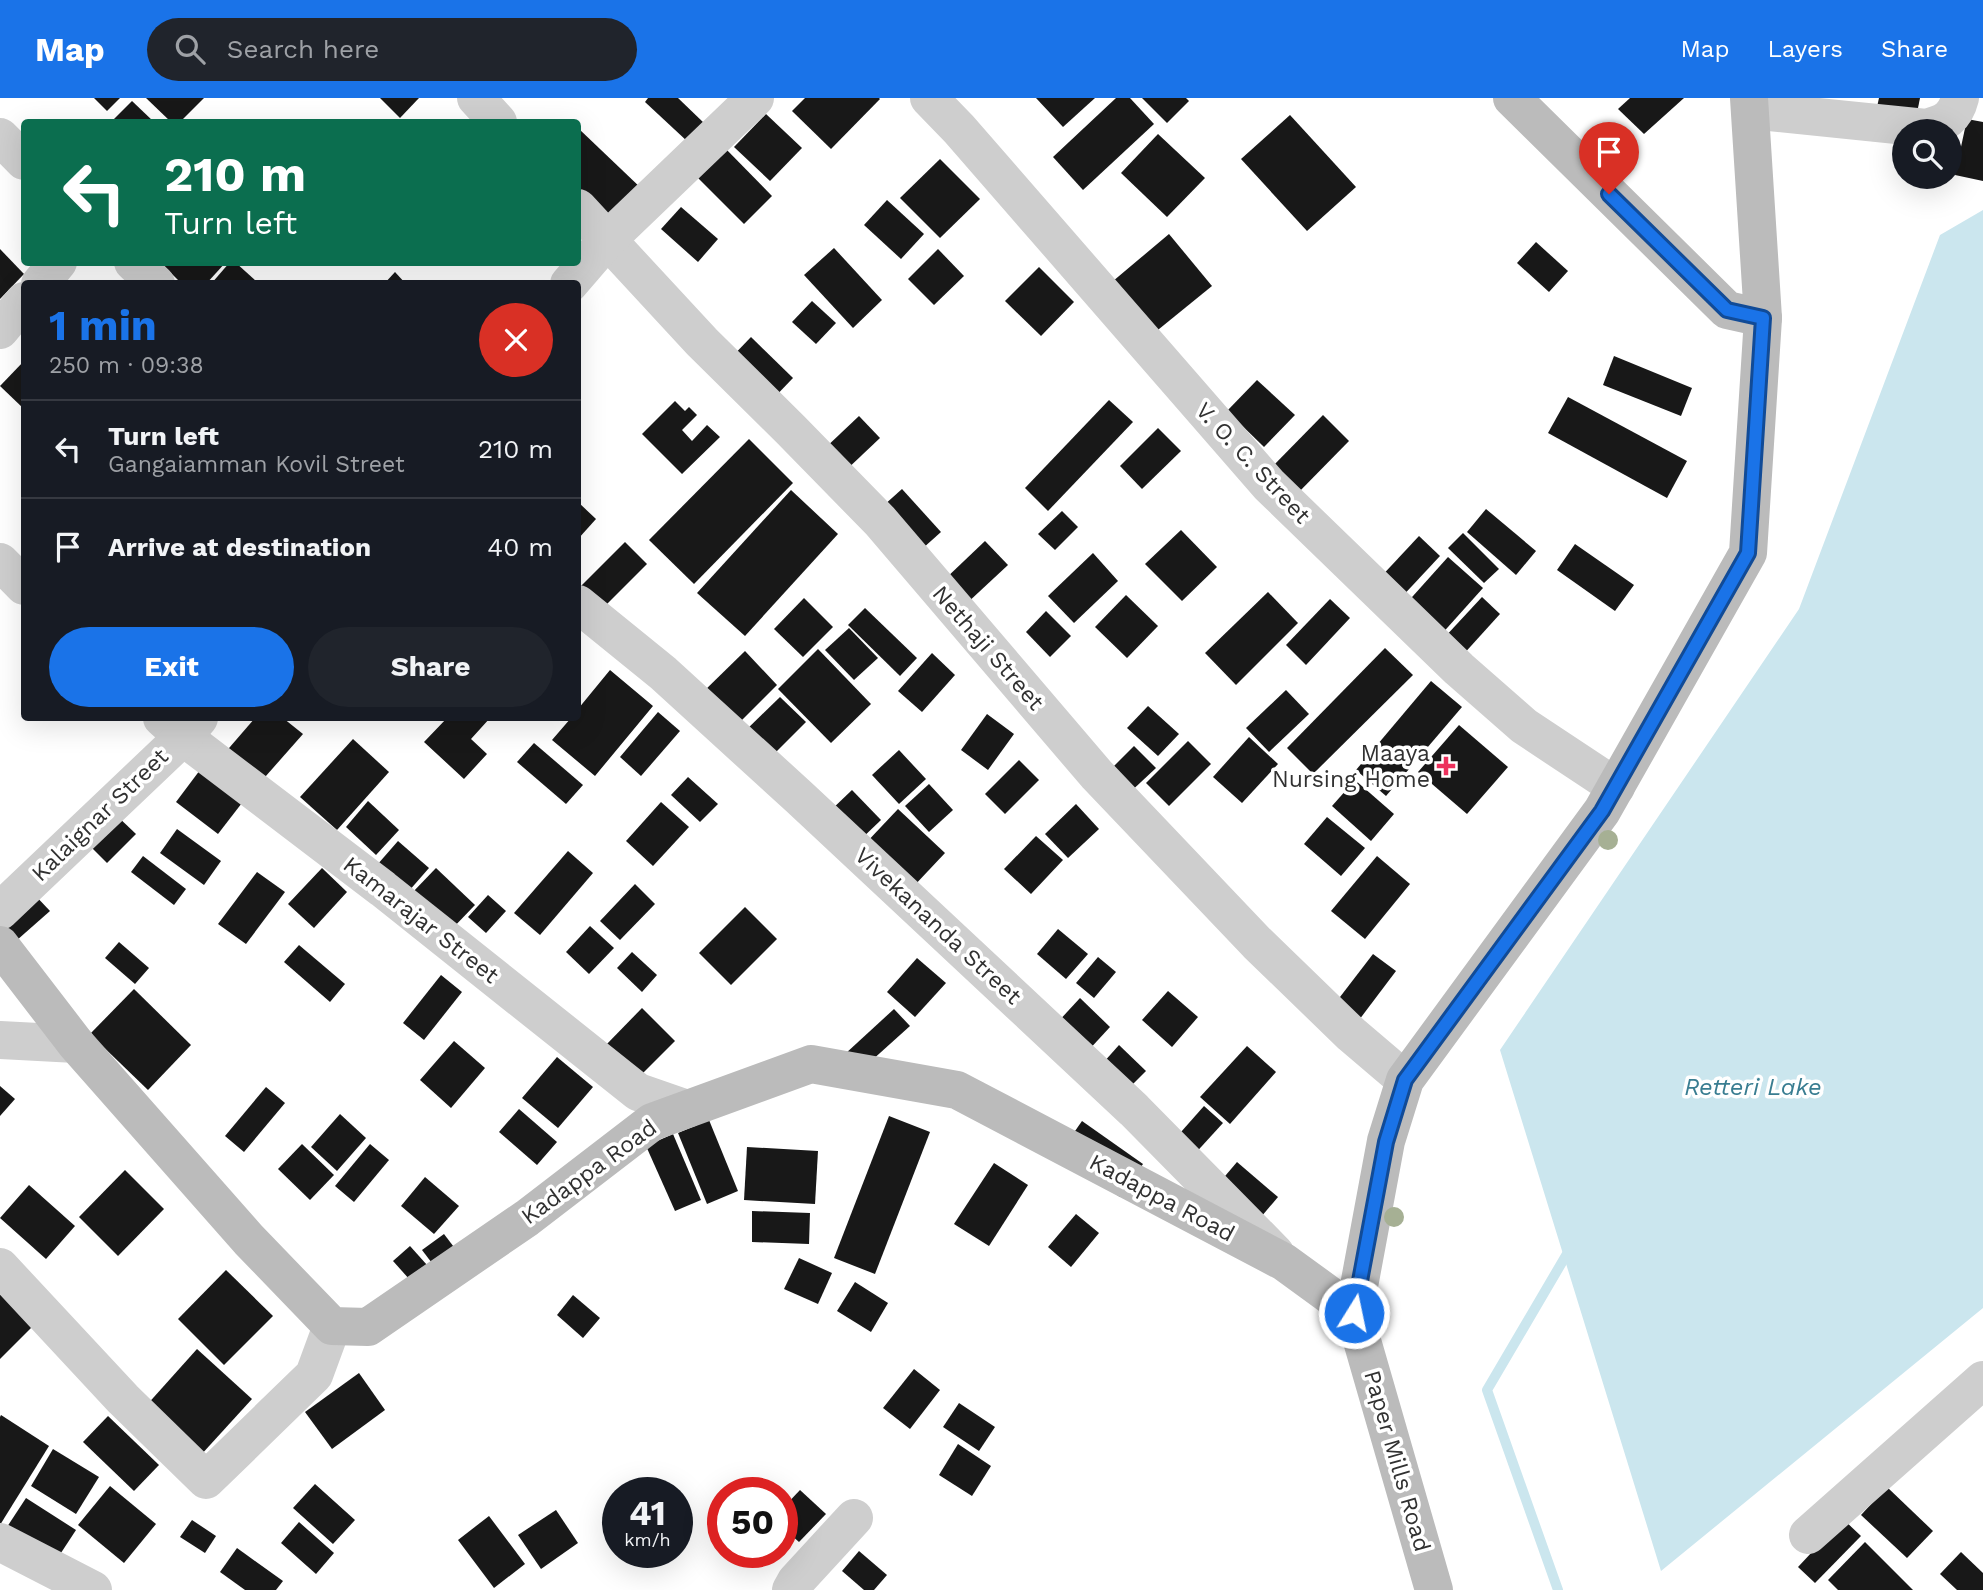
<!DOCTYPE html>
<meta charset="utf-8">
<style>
body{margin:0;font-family:"Work Sans",sans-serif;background:#20242c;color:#f1f3f6;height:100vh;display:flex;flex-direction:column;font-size:26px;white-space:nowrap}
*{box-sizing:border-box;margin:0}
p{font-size:23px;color:#9ea1a6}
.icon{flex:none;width:38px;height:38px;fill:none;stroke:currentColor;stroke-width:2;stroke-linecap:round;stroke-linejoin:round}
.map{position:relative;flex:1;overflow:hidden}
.sheet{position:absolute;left:21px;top:182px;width:560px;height:441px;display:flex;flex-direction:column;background:#171b24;border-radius:7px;box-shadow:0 7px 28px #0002}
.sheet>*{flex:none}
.guide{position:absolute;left:21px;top:21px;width:560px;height:147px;border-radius:7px;box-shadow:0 7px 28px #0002;background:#0b6e4f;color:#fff;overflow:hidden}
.buttons{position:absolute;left:1892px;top:21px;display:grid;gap:14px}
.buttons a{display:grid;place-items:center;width:70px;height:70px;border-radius:50%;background:#171b24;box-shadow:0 7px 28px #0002;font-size:35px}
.speed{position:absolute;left:602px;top:1379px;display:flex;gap:14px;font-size:35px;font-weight:700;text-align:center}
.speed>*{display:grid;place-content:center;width:91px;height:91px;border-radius:50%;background:#171b24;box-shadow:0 7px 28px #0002;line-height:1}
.speed small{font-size:18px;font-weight:400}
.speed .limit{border:10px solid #d22;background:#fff;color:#111}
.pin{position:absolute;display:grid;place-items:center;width:60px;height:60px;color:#fff;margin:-72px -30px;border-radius:50% 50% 50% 0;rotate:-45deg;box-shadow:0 0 7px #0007}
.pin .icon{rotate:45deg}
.me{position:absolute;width:77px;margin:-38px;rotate:10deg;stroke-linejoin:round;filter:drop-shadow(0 0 5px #0008)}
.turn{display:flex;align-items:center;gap:24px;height:147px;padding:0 28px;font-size:32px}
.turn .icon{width:91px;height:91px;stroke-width:2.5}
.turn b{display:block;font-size:49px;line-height:60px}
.round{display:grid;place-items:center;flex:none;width:74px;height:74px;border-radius:37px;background:#20242c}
.summary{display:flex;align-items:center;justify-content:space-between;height:119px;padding:0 28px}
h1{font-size:42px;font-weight:700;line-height:52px;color:#1a73e8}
.button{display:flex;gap:14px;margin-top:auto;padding:14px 28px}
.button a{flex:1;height:80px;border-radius:42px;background:#1a73e8;color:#fff;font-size:28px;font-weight:700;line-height:80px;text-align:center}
.button a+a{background:#20242c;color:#f1f3f6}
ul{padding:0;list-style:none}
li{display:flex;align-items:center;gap:21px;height:98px;padding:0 28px;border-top:2px solid #363941}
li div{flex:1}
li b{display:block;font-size:26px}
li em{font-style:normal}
header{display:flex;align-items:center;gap:42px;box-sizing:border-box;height:98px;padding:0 35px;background:#1a73e8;color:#fff}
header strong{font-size:33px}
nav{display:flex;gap:38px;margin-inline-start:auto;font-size:24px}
.search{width:490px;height:63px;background:#20242c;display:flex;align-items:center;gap:18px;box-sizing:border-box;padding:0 24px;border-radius:38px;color:#9ea1a6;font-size:26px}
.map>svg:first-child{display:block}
.water{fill:#cbe6ee}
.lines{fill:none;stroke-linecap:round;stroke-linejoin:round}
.stream{stroke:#cbe6ee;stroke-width:10}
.building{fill:#181818}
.street{stroke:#cecece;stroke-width:38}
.secondary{stroke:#bbb;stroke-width:38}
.tree{fill:#a6b094}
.route-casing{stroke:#114b97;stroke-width:18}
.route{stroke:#1a73e8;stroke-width:12}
.poi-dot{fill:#ec305c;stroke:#fff;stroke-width:2.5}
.labels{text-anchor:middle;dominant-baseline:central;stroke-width:7;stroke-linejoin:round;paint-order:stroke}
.street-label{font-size:23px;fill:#313131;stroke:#fff}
.poi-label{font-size:23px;fill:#313131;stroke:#fff;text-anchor:end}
.water-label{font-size:24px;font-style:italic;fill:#397d91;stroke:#fff}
</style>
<header>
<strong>Map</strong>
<div class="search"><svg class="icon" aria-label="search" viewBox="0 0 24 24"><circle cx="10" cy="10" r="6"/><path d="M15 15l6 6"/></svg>Search here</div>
<nav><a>Map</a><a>Layers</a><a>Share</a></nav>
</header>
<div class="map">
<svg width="1983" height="1492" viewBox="0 0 1983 1492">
<rect width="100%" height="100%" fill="#fff"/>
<path class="water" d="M1983,112V1210L1661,1473L1500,952L1799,511L1940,137Z"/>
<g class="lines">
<path class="stream" d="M1558,1492L1487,1292L1571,1149"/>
</g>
<g class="building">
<path d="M94,0H120L107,13Z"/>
<path d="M146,0H204L180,24H171Z"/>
<path d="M380,0H419L400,20Z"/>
<path d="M648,0H678L705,26L688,44L645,4Z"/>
<path d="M805,0H879L880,1L831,51L792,13Z"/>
<path d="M1036,0H1095L1063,29Z"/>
<path d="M1116,0H1130L1154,26L1083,92L1053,59Z"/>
<path d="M1142,0H1186L1189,3L1167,25Z"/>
<path d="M1630,0H1684L1644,36L1618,11Z"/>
<path d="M1879,0H1920L1917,15L1877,9Z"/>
<path d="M132,3L154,24H116L113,22Z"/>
<path d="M766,16L802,50L770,83L734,49Z"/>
<path d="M1290,17L1356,89L1307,133L1241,61Z"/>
<path d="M1967,21L1983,24V83L1955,77Z"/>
<path d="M578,30L643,92L607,130L578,101Z"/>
<path d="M1158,36L1205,80L1167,119L1121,75Z"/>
<path d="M723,48L772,98L744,126L695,77Z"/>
<path d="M940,61L980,101L940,140L900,100Z"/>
<path d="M887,102L924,136L901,161L864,127Z"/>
<path d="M681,109L718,141L698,164L661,131Z"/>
<path d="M1169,136L1212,188L1148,240L1106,189Z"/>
<path d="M1536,144L1568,173L1549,194L1517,165Z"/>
<path d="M834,150L882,202L853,230L804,177Z"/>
<path d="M0,151L24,176L0,201Z"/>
<path d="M938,151L964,178L934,207L908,181Z"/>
<path d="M160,164H226L206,186H182Z"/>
<path d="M230,164H235L257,184L255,186H211Z"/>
<path d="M1039,169L1074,204L1041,238L1005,203Z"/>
<path d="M395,174L406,186H384Z"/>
<path d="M812,203L836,225L816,246L792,224Z"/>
<path d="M751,239L793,280L768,306L726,265Z"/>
<path d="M1614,258L1692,290L1681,318L1603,287Z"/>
<path d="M24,263V311L0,288Z"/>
<path d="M1257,282L1295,317L1264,349L1227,313Z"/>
<path d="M1568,299L1687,363L1667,400L1548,335Z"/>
<path d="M1109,302L1133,324L1048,413L1025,390Z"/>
<path d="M675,303L685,313L689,309L697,317L682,332L692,343L707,327L720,339L682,376L642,336Z"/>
<path d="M1323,317L1349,343L1295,398L1269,372Z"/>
<path d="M859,318L880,340L843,375L822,353Z"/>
<path d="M1158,330L1181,353L1142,391L1120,368Z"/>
<path d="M749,341L793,385L694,486L649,442Z"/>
<path d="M902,391L941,434L922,451L883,408Z"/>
<path d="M791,392L838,436L745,538L697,495Z"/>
<path d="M578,404L596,421L578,441Z"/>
<path d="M1486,411L1536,453L1516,477L1467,434Z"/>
<path d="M1062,413L1078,429L1055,452L1038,436Z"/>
<path d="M1181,432L1217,469L1182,503L1145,466Z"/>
<path d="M1463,435L1499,471L1484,485L1448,450Z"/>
<path d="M1419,438L1440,458L1398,503L1377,483Z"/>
<path d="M985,443L1008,467L965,507L943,483Z"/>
<path d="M625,444L647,466L601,512L579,490Z"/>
<path d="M1575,446L1634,487L1615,513L1557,472Z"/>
<path d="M1093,455L1118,483L1074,525L1048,498Z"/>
<path d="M1448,459L1483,490L1439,539L1404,508Z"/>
<path d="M1268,494L1298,525L1236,587L1205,555Z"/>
<path d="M1126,497L1158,528L1127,560L1095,529Z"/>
<path d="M1482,499L1500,516L1461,559L1443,541Z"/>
<path d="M804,500L833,529L803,559L774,531Z"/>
<path d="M1330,501L1350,520L1306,567L1286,547Z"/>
<path d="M865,510L917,560L900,578L848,527Z"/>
<path d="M1046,513L1071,538L1050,559L1026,534Z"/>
<path d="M849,530L878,560L854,582L825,552Z"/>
<path d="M1385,550L1413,577L1313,676L1287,650Z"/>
<path d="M818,551L871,606L831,645L778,591Z"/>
<path d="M745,553L777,587L733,631L700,597Z"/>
<path d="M932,555L955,577L922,614L898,593Z"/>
<path d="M610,572L653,608L595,678L552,642L571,620H578V611Z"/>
<path d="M1431,583L1462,609L1386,698L1356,672Z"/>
<path d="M1286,592L1309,616L1269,654L1246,630Z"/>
<path d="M780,599L806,624L769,661L743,635Z"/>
<path d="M1148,608L1179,636L1158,658L1127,630Z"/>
<path d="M658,614L680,633L641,678L620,659Z"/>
<path d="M987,616L1014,636L988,672L961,652Z"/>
<path d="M255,620H283L303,636L258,687L223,657Z"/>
<path d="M447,620H490L471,641L487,656L464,681L424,644Z"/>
<path d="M1459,627L1508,669L1467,716L1418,674Z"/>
<path d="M1249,639L1278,666L1242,705L1213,679Z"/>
<path d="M353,641L389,674L337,732L300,699Z"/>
<path d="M1188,643L1211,666L1169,708L1146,685Z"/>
<path d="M534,645L583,687L566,706L517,664Z"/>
<path d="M1134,648L1156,670L1126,698L1105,677Z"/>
<path d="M899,652L926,681L899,706L872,677Z"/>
<path d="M1019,662L1039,682L1005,716L985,696Z"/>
<path d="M203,668L245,701L218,736L176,704Z"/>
<path d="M688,679L718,706L700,724L671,697Z"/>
<path d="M1355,682L1394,716L1371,743L1332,708Z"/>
<path d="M929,686L953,712L929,734L905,708Z"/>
<path d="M852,692L881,722L858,744L829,714Z"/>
<path d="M368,703L399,732L376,757L346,729Z"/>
<path d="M661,704L689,729L653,768L626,743Z"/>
<path d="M1076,706L1099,731L1068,760L1045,736Z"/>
<path d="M898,711L945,755L912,790L864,747Z"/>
<path d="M115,716L136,736L107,765L87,745Z"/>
<path d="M1327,719L1365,750L1341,778L1304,746Z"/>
<path d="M177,731L221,763L204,787L160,755Z"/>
<path d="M1036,738L1063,762L1031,796L1004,771Z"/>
<path d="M398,743L429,770L408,794L377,767Z"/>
<path d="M568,753L593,775L540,837L514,815Z"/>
<path d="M143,758L186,791L174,807L131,774Z"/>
<path d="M1377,758L1410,786L1365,841L1331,813Z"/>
<path d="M322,770L347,794L314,830L288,806Z"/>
<path d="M436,770L475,807L450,833L411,796Z"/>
<path d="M257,774L285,794L246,846L218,826Z"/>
<path d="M635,786L655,806L620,842L600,823Z"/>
<path d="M32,794L50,813L8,850L0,841Z"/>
<path d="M488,797L506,813L486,835L468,819Z"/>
<path d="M745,809L777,841L731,887L699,855Z"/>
<path d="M590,828L614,850L589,876L566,854Z"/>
<path d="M1058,831L1088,856L1066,881L1037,856Z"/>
<path d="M119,844L149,870L135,886L105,860Z"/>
<path d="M299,847L345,886L330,904L284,864Z"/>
<path d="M632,854L657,877L642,894L617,870Z"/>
<path d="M1373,856L1396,873L1353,930L1330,912Z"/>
<path d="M1098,859L1116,874L1094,900L1076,885Z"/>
<path d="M917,860L946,885L915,919L887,894Z"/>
<path d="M441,877L462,894L424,942L403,925Z"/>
<path d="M134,891L191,947L148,992L90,936Z"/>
<path d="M1168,893L1198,919L1172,949L1142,922Z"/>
<path d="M1080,900L1110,929L1086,955L1056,926Z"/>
<path d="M642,910L675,943L637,981L604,949Z"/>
<path d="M894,911L910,928L860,973L845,956Z"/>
<path d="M454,943L485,970L451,1010L420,982Z"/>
<path d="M1119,947L1146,973L1129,990L1103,965Z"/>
<path d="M1247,948L1276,974L1230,1026L1200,999Z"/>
<path d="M557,959L593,989L558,1030L522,1000Z"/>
<path d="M0,988L15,1001L0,1018Z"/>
<path d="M266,989L285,1005L244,1054L225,1038Z"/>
<path d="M1204,1008L1223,1025L1191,1060L1173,1043Z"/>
<path d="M519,1011L557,1044L537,1067L499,1034Z"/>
<path d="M340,1016L366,1040L337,1073L311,1049Z"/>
<path d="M889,1018L930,1034L875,1176L834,1160Z"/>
<path d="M709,1022L738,1093L707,1106L678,1035Z"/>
<path d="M1082,1023L1143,1066L1120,1099L1059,1056Z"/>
<path d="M673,1036L701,1102L675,1113L646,1048Z"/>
<path d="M302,1046L334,1077L310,1102L278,1071Z"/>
<path d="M370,1046L389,1062L354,1104L335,1088Z"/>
<path d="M747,1049L818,1053L815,1106L744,1102Z"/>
<path d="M1237,1064L1278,1099L1261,1119L1220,1084Z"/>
<path d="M994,1065L1028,1087L989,1148L954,1126Z"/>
<path d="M125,1072L164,1111L118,1158L79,1119Z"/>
<path d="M425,1079L459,1108L434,1136L401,1108Z"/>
<path d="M29,1087L75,1128L46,1161L0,1120Z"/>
<path d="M752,1113L810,1115L809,1146L752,1144Z"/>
<path d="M1076,1116L1099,1135L1071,1169L1048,1149Z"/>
<path d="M444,1136L463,1161L441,1177L422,1152Z"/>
<path d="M410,1148L436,1177L419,1192L393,1163Z"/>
<path d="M799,1160L832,1175L818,1206L784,1191Z"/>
<path d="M226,1172L273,1218L224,1267L178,1221Z"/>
<path d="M855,1184L888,1205L871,1234L837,1213Z"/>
<path d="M0,1196L33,1228L0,1261Z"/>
<path d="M573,1197L600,1220L583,1240L557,1217Z"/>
<path d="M197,1251L252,1301L200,1358L145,1309Z"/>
<path d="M914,1271L940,1292L910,1331L883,1310Z"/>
<path d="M359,1275L385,1312L332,1351L305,1314Z"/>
<path d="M959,1305L995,1329L979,1353L943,1329Z"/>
<path d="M1,1317L49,1348L0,1427V1319Z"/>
<path d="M108,1318L159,1367L134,1393L83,1344Z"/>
<path d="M958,1346L991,1368L972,1398L939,1377Z"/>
<path d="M53,1351L99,1379L76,1416L31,1388Z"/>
<path d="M315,1386L355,1422L333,1446L293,1410Z"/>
<path d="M110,1388L156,1426L124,1465L78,1427Z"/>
<path d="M1887,1389L1933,1433L1907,1460L1861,1417Z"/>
<path d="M800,1392L826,1416L799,1444L782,1429V1411Z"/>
<path d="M26,1400L76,1432L55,1464L5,1432Z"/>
<path d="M556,1412L578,1445L541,1471L518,1437Z"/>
<path d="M489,1418L525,1466L494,1490L458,1442Z"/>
<path d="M1843,1421L1861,1438L1815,1485L1798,1469Z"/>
<path d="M192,1422L216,1438L205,1455L180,1439Z"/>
<path d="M299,1424L334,1455L316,1476L281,1445Z"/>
<path d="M1865,1444L1913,1492H1838L1828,1482Z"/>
<path d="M237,1450L283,1483L276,1492H245L220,1474Z"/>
<path d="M859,1453L887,1477L874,1492H864L842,1473Z"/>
<path d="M1961,1454L1983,1475V1492H1957L1940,1476Z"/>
</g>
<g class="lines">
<g class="street">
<path d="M476,0L498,24"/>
<path d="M929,0L959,31L1269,387L1459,571L1524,628L1616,689"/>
<path d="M1750,12L1926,30C1945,25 1955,20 1960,0"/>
<path d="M0,39L24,63"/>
<path d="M578,110L702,244L791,332L880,423L1097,677L1257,845L1351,936L1405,982"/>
<path d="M133,164L156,186"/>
<path d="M40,186L58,164"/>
<path d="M569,186L607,142L755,0"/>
<path d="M0,232L24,203"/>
<path d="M0,464L24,488"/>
<path d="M578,506L663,575L799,699L1134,1012L1275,1155"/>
<path d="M162,620L183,639L383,791L638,994L687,1011"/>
<path d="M0,813L183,639L199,620"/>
<path d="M0,942L76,946"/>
<path d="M0,1169L123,1301L206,1382L314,1277L332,1228"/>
<path d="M1808,1437L1983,1282"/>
<path d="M0,1444L93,1492"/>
<path d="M791,1492L796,1483L854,1420"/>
</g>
<g class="secondary">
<path d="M1512,0L1727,212L1763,220"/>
<path d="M0,847L76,946L249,1142L332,1228L368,1229L527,1120L652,1024L811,966L957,992L1284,1164L1354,1215"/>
<path d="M1434,1492L1354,1215L1386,1043L1405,982L1602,713L1748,455L1763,220L1749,0"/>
</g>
</g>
<g class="tree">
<circle cx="1608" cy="742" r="10"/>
<circle cx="1394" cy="1119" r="10"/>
</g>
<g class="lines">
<defs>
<path id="route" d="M1354,1215L1386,1044L1405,982L1602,713L1748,455L1763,220L1727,212L1609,96"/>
</defs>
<use href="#route" class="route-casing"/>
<use href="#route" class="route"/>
</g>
<path class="poi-dot" d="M1442.5 657.5h7v7h7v7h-7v7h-7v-7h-7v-7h7z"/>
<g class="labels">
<g class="street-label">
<text transform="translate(1253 365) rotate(47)">V. O. C. Street</text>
<text transform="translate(988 550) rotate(49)">Nethaji Street</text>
<text transform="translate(100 717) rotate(-44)">Kalaignar Street</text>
<text transform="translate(421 822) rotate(38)">Kamarajar Street</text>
<text transform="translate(938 828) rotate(43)">Vivekananda Street</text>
<text transform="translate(589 1074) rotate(-36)">Kadappa Road</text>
<text transform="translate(1162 1100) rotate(28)">Kadappa Road</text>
<text transform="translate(1397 1363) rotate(74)">Paper Mills Road</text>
</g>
<g class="poi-label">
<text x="1430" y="655">Maaya<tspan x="1430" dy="26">Nursing Home</tspan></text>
</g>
<g class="water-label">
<text x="1753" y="989">Retteri Lake</text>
</g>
</g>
</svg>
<div class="buttons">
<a><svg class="icon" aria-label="search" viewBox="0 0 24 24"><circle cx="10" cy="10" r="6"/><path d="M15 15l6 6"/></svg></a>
</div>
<div class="speed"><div>41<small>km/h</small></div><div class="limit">50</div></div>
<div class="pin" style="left:1609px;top:96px;background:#d93025"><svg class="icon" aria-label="arrive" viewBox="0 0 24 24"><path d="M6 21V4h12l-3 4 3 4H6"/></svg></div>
<svg class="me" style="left:1354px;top:1215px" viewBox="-20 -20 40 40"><circle r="17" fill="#1a73e8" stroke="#fff" stroke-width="3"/><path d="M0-11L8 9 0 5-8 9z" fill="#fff"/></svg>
<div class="guide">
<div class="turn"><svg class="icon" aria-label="left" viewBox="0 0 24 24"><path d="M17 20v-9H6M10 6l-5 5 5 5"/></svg><div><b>210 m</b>Turn left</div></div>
</div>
<section class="sheet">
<div class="summary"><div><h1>1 min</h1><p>250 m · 09:38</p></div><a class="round" style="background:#d93025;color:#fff"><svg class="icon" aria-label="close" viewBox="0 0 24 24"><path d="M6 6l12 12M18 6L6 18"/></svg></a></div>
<ul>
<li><svg class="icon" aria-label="left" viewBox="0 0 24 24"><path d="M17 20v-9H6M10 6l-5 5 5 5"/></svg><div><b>Turn left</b><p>Gangaiamman Kovil Street</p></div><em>210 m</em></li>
<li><svg class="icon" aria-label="arrive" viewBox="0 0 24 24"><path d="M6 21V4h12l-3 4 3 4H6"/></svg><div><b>Arrive at destination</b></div><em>40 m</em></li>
</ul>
<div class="button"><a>Exit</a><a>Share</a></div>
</section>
</div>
